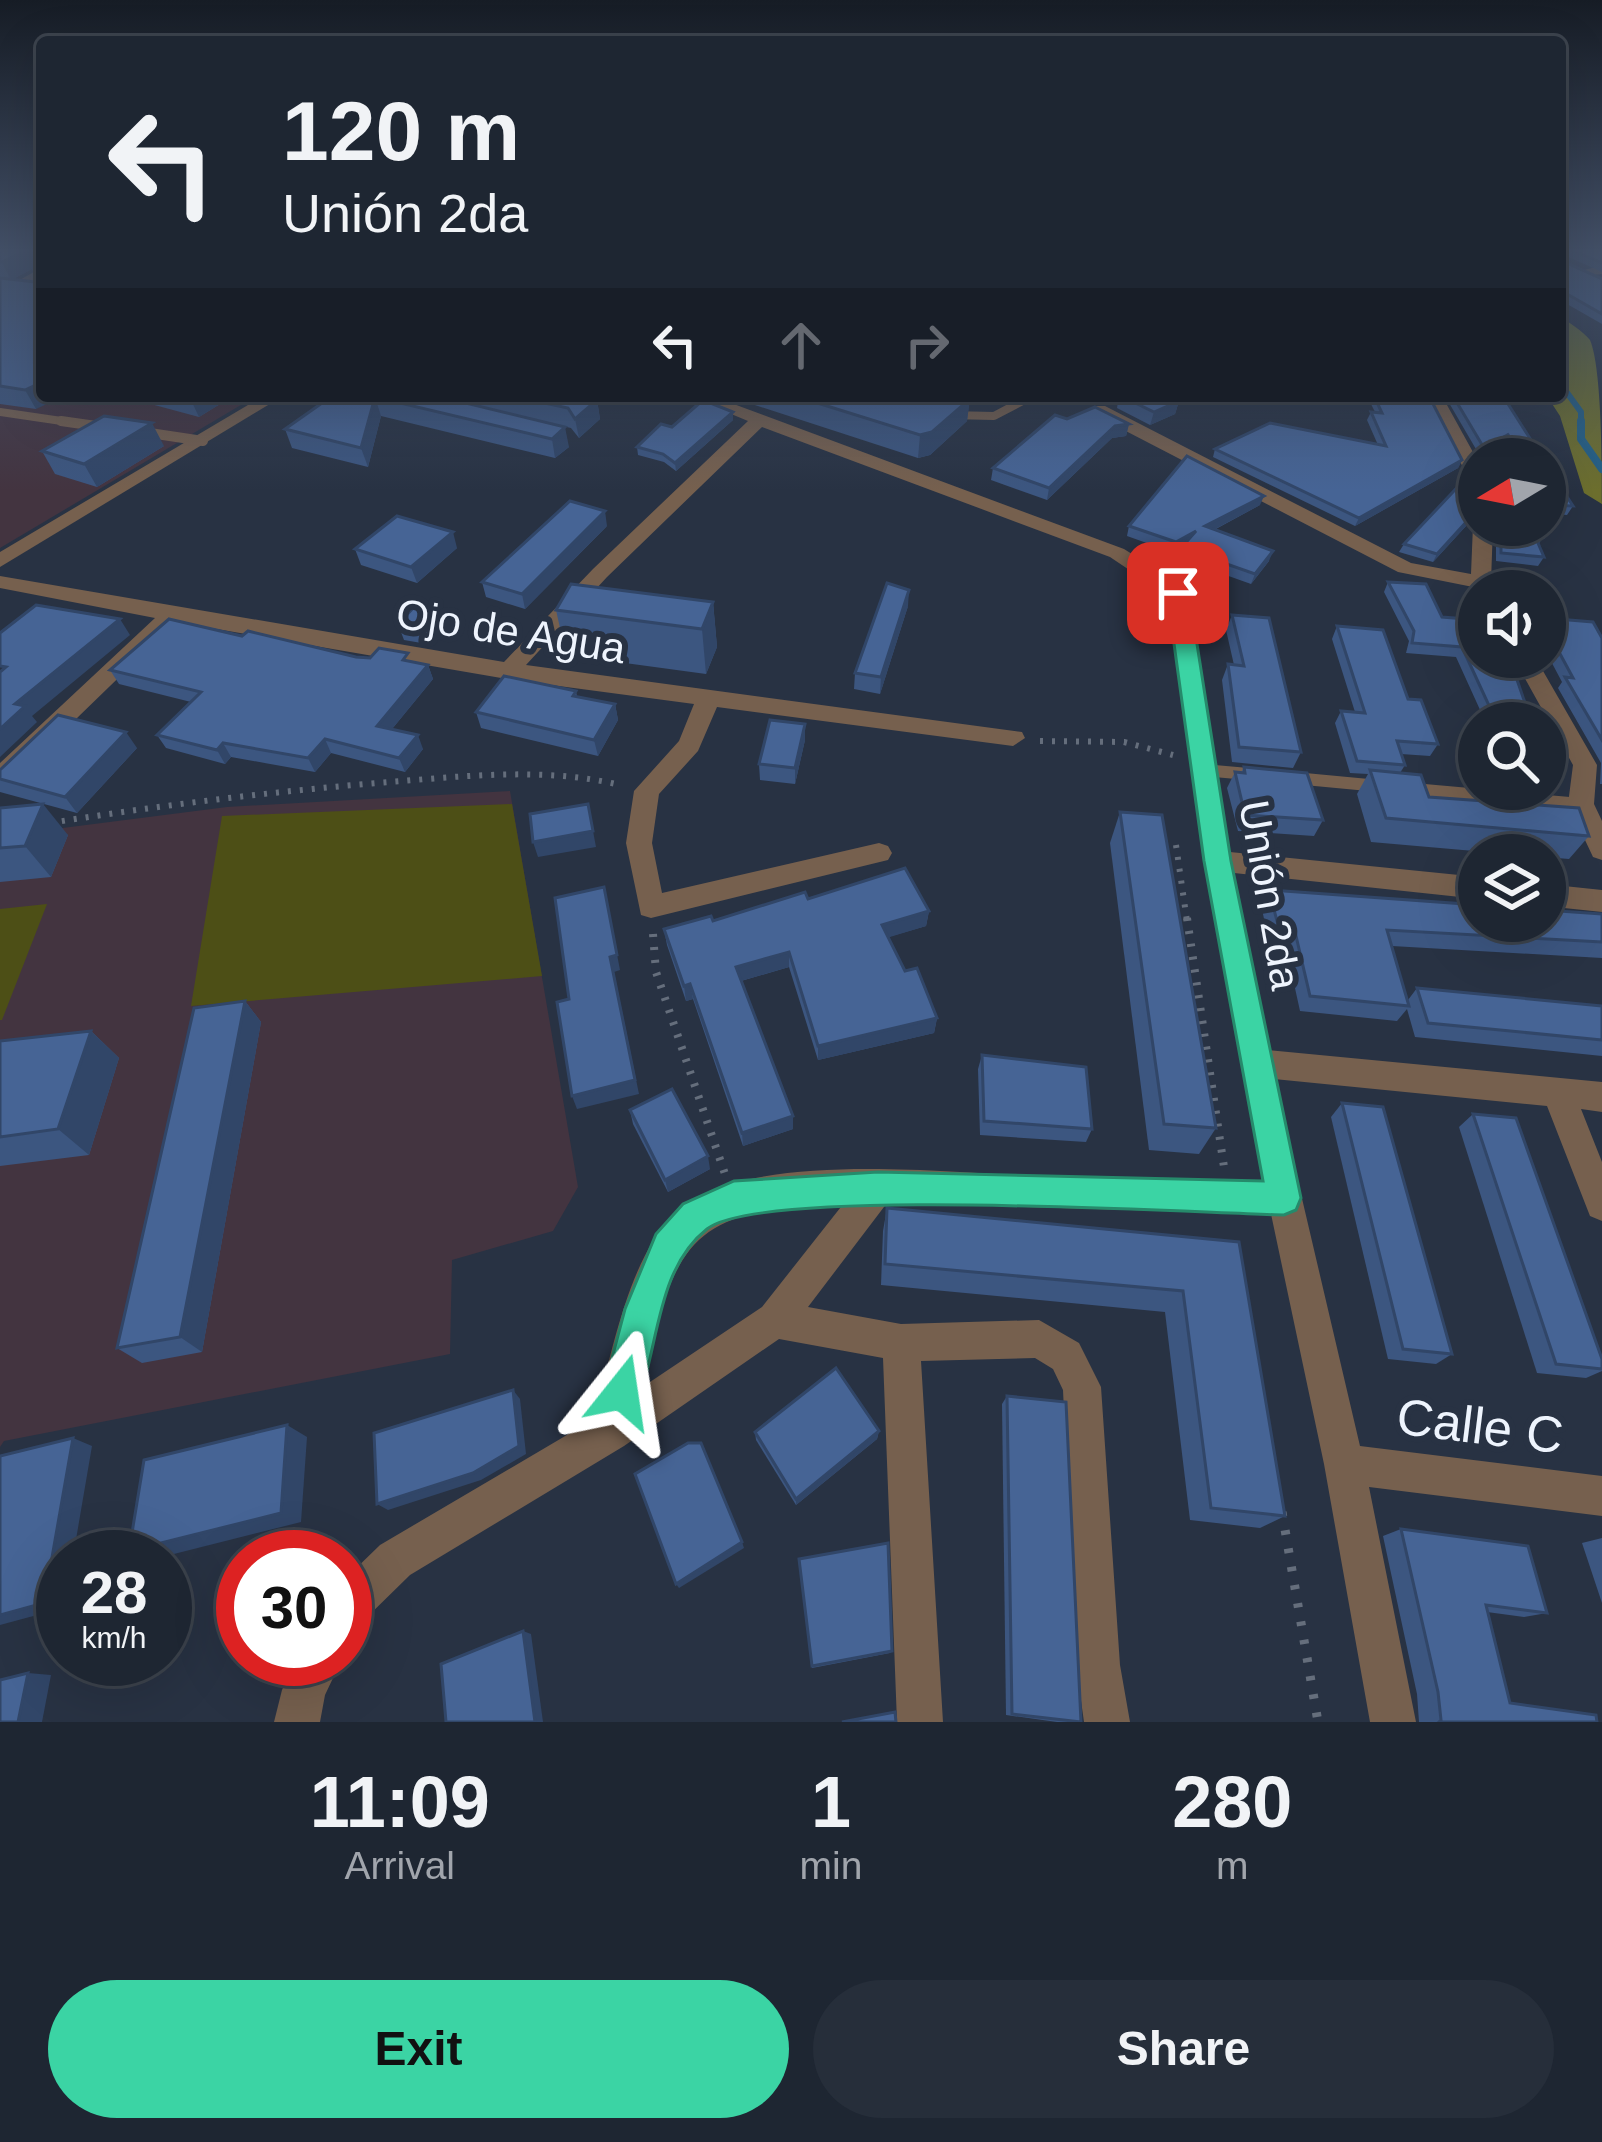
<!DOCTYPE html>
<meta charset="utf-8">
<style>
body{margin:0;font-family:Arial,sans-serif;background:#262e3a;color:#f1f3f6;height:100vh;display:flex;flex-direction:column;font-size:45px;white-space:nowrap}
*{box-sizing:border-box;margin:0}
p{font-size:39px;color:#a1a5ac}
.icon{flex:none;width:66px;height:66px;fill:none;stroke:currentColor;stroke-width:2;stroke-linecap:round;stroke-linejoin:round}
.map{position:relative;height:1722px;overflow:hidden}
.details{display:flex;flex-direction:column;background:#1e2632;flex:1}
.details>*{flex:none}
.hud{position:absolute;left:36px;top:36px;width:1530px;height:366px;border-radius:12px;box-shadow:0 12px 48px #0002,0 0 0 3px #3c434d;background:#1e2632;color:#f1f3f6;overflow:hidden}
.needle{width:78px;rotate:260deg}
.fabs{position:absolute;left:1458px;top:438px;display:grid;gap:24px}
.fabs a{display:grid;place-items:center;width:108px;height:108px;border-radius:50%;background:#1e2632;box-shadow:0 12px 48px #0002,0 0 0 3px #3c434d;font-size:60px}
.speed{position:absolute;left:36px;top:1530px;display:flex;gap:24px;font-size:60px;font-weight:700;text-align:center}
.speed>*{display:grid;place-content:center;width:156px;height:156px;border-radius:50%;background:#1e2632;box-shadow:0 12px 48px #0002,0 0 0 3px #3c434d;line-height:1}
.speed small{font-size:30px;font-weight:400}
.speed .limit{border:18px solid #d22;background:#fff;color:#111}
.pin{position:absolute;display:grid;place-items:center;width:102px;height:102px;color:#fff;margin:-51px;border-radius:24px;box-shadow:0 6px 18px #0006}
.me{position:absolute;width:132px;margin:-66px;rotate:15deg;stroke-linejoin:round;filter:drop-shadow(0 0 9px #0008)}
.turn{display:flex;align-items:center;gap:42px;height:252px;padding:0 48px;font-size:54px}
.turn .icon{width:156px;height:156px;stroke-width:2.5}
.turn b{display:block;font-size:84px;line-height:102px}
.lanes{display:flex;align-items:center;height:114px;padding:0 48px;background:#0003;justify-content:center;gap:60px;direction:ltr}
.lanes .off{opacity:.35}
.eta{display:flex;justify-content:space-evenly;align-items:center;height:204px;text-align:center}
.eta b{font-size:72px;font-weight:800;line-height:84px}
.primary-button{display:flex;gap:24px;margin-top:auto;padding:24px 48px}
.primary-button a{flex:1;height:138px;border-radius:72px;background:#3bd4a4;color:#111;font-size:48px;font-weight:800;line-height:138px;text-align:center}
.primary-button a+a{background:#262e3a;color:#f1f3f6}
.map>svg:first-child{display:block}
.education{fill:#433440}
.green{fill:#4d4f16}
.forest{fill:#6d6f2e}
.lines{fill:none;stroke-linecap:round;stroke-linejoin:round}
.stream-far1{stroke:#236086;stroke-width:6}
.stream{stroke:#236086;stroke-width:8}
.path-far2{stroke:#656e7c;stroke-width:6;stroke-dasharray:3 9;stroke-linecap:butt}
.path-far1{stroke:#656e7c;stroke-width:8;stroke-dasharray:3 10;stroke-linecap:butt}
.path{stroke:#656e7c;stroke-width:9;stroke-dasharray:4.5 14;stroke-linecap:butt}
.lane-far2{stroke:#76604e;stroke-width:8}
.lane-far1{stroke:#76604e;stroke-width:10}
.lane{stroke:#76604e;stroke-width:12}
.street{fill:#76604e;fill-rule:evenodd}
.wall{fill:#3c5680;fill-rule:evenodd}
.shaded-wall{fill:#314668}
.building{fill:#466495;stroke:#314668;stroke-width:3}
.route{fill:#3bd4a4;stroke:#268a6b;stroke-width:3}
.labels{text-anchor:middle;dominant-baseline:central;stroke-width:12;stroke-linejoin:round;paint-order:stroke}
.street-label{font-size:42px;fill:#eef4fd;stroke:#283243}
.near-street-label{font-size:51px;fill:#eef4fd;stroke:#283243}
</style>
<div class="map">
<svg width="1602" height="1722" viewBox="0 0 1602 1722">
<rect width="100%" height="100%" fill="#283243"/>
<g class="education">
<path d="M0,332L42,396H256L0,548Z"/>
<path d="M510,791L578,1187L553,1231L452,1260L450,1354L4,1441L0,1447V836L227,807Z"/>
</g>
<g class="green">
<path d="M512,804L542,976L191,1006L222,816Z"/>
<path d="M47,904L2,1020H0V909Z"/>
</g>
<path class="forest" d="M1560,316C1569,323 1583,331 1590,340C1602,368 1602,468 1602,504L1584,493L1560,416L1547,396H1560Z"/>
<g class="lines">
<path class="stream-far1" d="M1560,383L1581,412V424"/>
<path class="stream" d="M1581,421V439L1602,469"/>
<g class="path-far2">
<path d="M1040,741L1124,742L1173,755"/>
<path d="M50,823C163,805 276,791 390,782C466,776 546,767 620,785"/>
<path d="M1176,845L1187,921"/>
</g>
<g class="path-far1">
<path d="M1187,918L1224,1167"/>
<path d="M653,934L656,972L725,1174"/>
</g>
<path class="path" d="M1282,1512L1318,1722"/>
<g class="lane-far2">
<path d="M12,289L42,272"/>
<path d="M0,412L82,424"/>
<path d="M949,415L994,416L1032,396"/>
</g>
<g class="lane-far1">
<path d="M61,421L103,427"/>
<path d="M143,432L203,441"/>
</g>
<g class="lane">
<path d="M1203,770L1248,774"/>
<path d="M1294,778L1379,786"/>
<path d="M1413,789L1581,804"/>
</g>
<g class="street">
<path d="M1602,266V274L1581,276L1574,272Z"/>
<path d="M263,396H283L0,567V552Z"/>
<path d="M688,396H712L1124,549L1186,588L1230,852L1479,877V899L1234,873L1268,1050L1602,1082V1112L1581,1109L1602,1162V1221L1590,1216L1547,1106L1274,1079L1360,1446L1602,1476V1516L1369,1487L1416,1722H1370L1324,1464L1271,1214L887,1203L808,1307L901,1324L1039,1320L1079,1343L1101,1387L1120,1665L1130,1722H1084L1076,1665L1063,1390L1053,1369L1035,1358L921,1361L943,1722H897L883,1358L779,1339L624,1446L410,1575L360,1624L345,1631V1579L380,1545L594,1419C611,1358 627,1263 672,1216C736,1150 930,1172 1018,1175C1100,1178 1182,1180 1264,1181L1204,861L1168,596L1110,557L762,427L607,577L526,665L1022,732L1025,738L1013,746L717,707L698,751L659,794L652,843L662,893L879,843L888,846L892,853L888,860L651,918L641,915L626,843L634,791L679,741L694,704L507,679L176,622L9,784L0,787V763L155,618L0,588V576L504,662L593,569L748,421ZM844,1203L762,1307L641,1388C676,1241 685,1210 844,1203Z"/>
<path d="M1426,396H1442L1479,463V501L1469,495L1468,477Z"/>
<path d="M1093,406H1105L1411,563L1471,574L1473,525L1479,520V525H1493L1491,582L1497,591H1479V596L1473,587L1398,572L1093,414Z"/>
<path d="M1513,657H1535L1597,765L1594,804L1602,821V860L1593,857L1568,804L1573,765Z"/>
<path d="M1545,884L1602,890V912L1545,906Z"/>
<path d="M296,1659H342L325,1695L320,1722H274L282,1690Z"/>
</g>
</g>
<g class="wall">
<path d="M0,250H42L36,409L0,404ZM32,269L36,278V282L13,279Z"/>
<path d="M1560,250H1602V272L1562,254Z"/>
<path d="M1560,260L1602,279V324L1560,300Z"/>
<path d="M121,396H233L199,417Z"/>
<path d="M332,396L447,399L443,396H577L597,400L600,419L579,438L571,428L511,414L569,447L555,458L381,416L368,467L292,448L285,429Z"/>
<path d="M727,396H995L988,403L969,404L967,421L930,455L918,458Z"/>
<path d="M1119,396L1179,401L1175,414L1150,425L1117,408Z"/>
<path d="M1367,396H1429L1462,460L1458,468L1355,526L1213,457L1215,449L1378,445L1367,420L1371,412H1375Z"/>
<path d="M1445,396H1503L1543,459H1486L1498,446L1480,456Z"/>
<path d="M733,412V420L676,471L664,462L638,455L637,447L672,427Z"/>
<path d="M1067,419L1129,424L1126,436L1112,438L1047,500L991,480L993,468Z"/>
<path d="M164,446L97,487L55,474L42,451Z"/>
<path d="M1545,463L1573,506L1567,515L1545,513Z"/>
<path d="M1471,491L1479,493V515L1477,514L1433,562L1399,552L1404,544Z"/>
<path d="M1260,505L1214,530L1269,561L1251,584L1178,558L1183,546L1172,552L1127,536L1129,526Z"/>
<path d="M1545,515L1548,522L1541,530L1543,537L1538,545L1544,557L1538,566L1496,561V525H1545Z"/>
<path d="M607,526L525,609L486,597L482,582Z"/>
<path d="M457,548L417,583L361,565L355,549Z"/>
<path d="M1388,582L1442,617L1532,723H1486L1456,657L1406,653L1409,641L1384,592Z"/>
<path d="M713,602L717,647L706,674L566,655L556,610Z"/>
<path d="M908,606L880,694L854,689L855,673Z"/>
<path d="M1232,615L1301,752L1293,768L1232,762L1222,680L1228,664L1234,665L1226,630Z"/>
<path d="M1545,618L1602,638V784H1600L1601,763L1558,688L1562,682L1545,650Z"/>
<path d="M435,620L440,636L433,645L404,640L398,624Z"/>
<path d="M1337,626L1408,699L1438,744L1430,756L1401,754L1405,765L1400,773L1429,797L1589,836L1569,859L1545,857V855H1520L1371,842L1357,794L1368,774L1350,773L1335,723L1341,711L1355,712L1332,639Z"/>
<path d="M242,636L356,657L411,662L428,665L433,679L392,729L423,749L405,772L331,753L315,772L231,757L225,764L166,748L157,735L191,702L119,684L110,670Z"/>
<path d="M576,691L577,697L615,704L618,720L598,756L481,728L476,712Z"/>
<path d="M805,740L795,784L760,780L759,764Z"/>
<path d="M137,748L77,813L0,792V770Z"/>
<path d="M1244,767L1323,820L1314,836L1238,831L1227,788L1235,772L1241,773Z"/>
<path d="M0,808L68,835L51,877L0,882Z"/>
<path d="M1120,812L1216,1128L1199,1154L1149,1150L1110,843Z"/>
<path d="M1269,890L1602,914V958L1392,946L1408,1000L1417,988L1602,1006V1056L1415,1037L1407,1009L1397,1021L1300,1011L1284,938L1268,937L1261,905Z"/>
<path d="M808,899L929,911L926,926L888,937L905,971L937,1018L934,1033L818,1060L789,967L741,981L793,1116V1129L743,1146L693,999L686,1001L667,945L664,929L713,921Z"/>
<path d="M245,1001L261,1022L202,1352L142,1363L117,1348Z"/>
<path d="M91,1031L119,1058L89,1155L0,1166V1041Z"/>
<path d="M982,1055L1092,1129L1086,1142L980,1135L978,1069Z"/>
<path d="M1342,1103L1452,1354L1436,1364L1388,1359L1331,1117Z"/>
<path d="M630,1110L710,1169L668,1192L633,1124Z"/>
<path d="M1473,1114L1602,1359V1371L1586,1378L1537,1373L1459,1127Z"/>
<path d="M887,1208L1239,1242L1285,1516L1260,1528L1190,1520L1165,1312L881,1285L883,1231Z"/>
<path d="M1007,1396L1081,1722H1057L1006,1715L1002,1404Z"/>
<path d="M879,1431L877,1439L796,1505L756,1440L755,1432Z"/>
<path d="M1401,1529L1547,1613L1524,1617L1487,1612L1510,1703L1597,1722H1419L1417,1694L1383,1536Z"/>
<path d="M1602,1538V1603L1582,1543Z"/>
<path d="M799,1559L892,1651L890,1653L812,1668Z"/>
</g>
<g class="shaded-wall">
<path d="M26,250H34L41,264L30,266L32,269L11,280L2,262Z"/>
<path d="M42,382V396H64L36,409L25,390Z"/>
<path d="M193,396H233L199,417L190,398Z"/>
<path d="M974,396H995L988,403L973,405Z"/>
<path d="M375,397L381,416L368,467L361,448Z"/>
<path d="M970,399L967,421L930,455L918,458L920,435Z"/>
<path d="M597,400L600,419L579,438L575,419Z"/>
<path d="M1179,401L1175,414L1150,425L1154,412Z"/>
<path d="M733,412V420L676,471L675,463Z"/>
<path d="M152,423L164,446L97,487L84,464Z"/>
<path d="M1129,424L1126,436L1112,438L1047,500L1049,488L1115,426Z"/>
<path d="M565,427L569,447L555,458L552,439Z"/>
<path d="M1509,434L1505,442L1480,456L1484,448Z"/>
<path d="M1462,460L1458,468L1355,526L1359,518Z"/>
<path d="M1264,496L1260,505L1202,536L1205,526Z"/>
<path d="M1479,508L1477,514L1433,562L1437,554Z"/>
<path d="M605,511L607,526L525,609L522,594Z"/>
<path d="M1196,531L1193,541L1172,552L1176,542Z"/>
<path d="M453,532L457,548L417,583L411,567Z"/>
<path d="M1273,551L1269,561L1251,584L1255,574Z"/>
<path d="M909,590L908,606L880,694L881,677Z"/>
<path d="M713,602L717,647L706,674L702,629Z"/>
<path d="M120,619L130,635L32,716L37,722L0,757V729L15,704Z"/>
<path d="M435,620L440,636L433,645L427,629Z"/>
<path d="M428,665L433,679L383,740L377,726Z"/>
<path d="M615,704L618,720L598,756L594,740Z"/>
<path d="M805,724V740L795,784V768Z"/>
<path d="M126,732L137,748L77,813L65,797Z"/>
<path d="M418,735L423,749L405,772L399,758Z"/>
<path d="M325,739L331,753L315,772L308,758Z"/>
<path d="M223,743L231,757L225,764L217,750Z"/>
<path d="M43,804L68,835L51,877L25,846Z"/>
<path d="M588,804L596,847L538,857L533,842Z"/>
<path d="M604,887L620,970L614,972L639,1094L577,1109L572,1096L610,957Z"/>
<path d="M929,911L926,926L880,940L882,925Z"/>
<path d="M789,952V967L737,982L736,967Z"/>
<path d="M690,984L693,999L686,1001L684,986Z"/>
<path d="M245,1001L261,1022L202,1352L180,1337Z"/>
<path d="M937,1018L934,1033L818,1060V1046Z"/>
<path d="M91,1031L119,1058L89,1155L58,1129Z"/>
<path d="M793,1116V1129L743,1146L742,1133Z"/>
<path d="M708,1156L710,1169L668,1192L665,1180Z"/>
<path d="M513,1390L520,1399L526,1454L481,1480L388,1510L377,1504Z"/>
<path d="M287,1425L307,1437L301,1522L162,1557H151L129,1551Z"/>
<path d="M879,1431L877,1439L796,1505V1499Z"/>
<path d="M73,1438L92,1446L73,1557H63V1608L0,1625V1615Z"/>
<path d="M742,1542L744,1548L679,1588L676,1584Z"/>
<path d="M523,1631L531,1634L543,1722H535Z"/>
<path d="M28,1673L51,1675L42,1722H18Z"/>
</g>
<g class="building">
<path d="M0,250H26L2,262H0Z"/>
<path d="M37,250H42V382L25,390L0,386V278L36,282L37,270L30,266L39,260L41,252Z"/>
<path d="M1572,250H1602V263Z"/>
<path d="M1560,260L1602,279V314L1560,290Z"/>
<path d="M332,396H437L565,427L552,439L375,397L361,448L285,429Z"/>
<path d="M512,396H577L597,400L575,419L568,408Z"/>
<path d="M795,396H935L970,399L932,432L920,435Z"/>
<path d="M1121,396H1168L1179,401L1154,412Z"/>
<path d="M1374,396H1429L1462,460L1359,518L1215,449L1270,423L1386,446L1371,412L1382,413Z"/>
<path d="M1453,396H1503L1543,459H1488V456L1509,434L1484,448Z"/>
<path d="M703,400L733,412L675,463L663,454L637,447L661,424L672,427Z"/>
<path d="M1095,407L1129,424L1115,426L1049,488L993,468L1055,415L1067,419Z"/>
<path d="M104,416L152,423L84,464L42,451Z"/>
<path d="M1187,456L1264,496L1205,526L1273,551L1255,574L1181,548L1196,531L1176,542L1129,526Z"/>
<path d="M1545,463L1573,506L1545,505Z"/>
<path d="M1468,476L1471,491L1479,493V508L1437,554L1404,544Z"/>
<path d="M570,501L605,511L522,594L482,582Z"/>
<path d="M397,516L453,532L411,567L355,549Z"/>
<path d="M1501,525H1539L1543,537L1535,536L1544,557L1501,553Z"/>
<path d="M1388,582L1426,584L1442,617L1479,620V657H1498L1506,673L1515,674L1532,723H1497L1462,647L1412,643L1414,631Z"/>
<path d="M887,583L909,590L881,677L855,673Z"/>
<path d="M571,584L713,602L702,629L556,610Z"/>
<path d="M417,604L435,620L427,629L398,624Z"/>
<path d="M36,605L120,619L15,704L25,706L0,729V672L6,667L0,666V633Z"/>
<path d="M1232,615L1269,618L1301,752L1239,747L1228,664L1244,666Z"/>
<path d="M1545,618L1593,622L1602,638V740L1565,677L1573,678L1545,626Z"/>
<path d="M169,619L242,636L248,631L356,657L370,658L379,648L408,653L403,660L428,665L377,726L418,735L399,758L325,739L308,758L223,743L217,750L157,735L201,692L110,670Z"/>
<path d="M1337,626L1383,630L1408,699L1421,700L1438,744L1397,741L1405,765L1357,761L1341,711L1365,713Z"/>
<path d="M504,676L576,691L573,696L615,704L594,740L476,712Z"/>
<path d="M58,715L126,732L65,797L0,779V770Z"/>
<path d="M770,720L805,724L795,768L759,764Z"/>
<path d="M1244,767L1307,773L1323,820L1245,815L1235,772L1245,773Z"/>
<path d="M1370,770L1421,775L1429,797L1579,808L1589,836L1386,818Z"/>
<path d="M43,804L25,846L0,848V808Z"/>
<path d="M588,804L593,831L533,842L530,814Z"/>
<path d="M1120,812L1162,815L1216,1128L1164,1124Z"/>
<path d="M905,868L929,911L882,925L905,971L917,968L937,1018L818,1046L789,952L736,967L793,1116L742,1133L690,984L684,986L664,929L711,916L713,921L805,892L808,899Z"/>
<path d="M604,887L617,955L610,957L635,1080L572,1096L557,1002L569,999L555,898Z"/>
<path d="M1269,890L1479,905V921H1545V910L1602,914V942L1387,930L1409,1006L1310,996L1293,923L1277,921Z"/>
<path d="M1417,988L1602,1006V1040L1428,1023Z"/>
<path d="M245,1001L180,1337L117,1348L194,1008Z"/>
<path d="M91,1031L58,1129L0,1137V1041Z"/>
<path d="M982,1055L1086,1067L1092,1129L984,1121Z"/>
<path d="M672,1089L708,1156L665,1180L630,1110Z"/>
<path d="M1342,1103L1383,1107L1452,1354L1403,1349Z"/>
<path d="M1473,1114L1516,1118L1602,1359V1369L1556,1364Z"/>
<path d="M887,1208L1239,1242L1285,1516L1211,1508L1183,1291L885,1264Z"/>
<path d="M836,1368L879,1431L796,1499L755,1432Z"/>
<path d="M513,1390L519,1446L473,1473L377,1504L374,1433Z"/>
<path d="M1007,1396L1066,1402L1081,1722L1012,1714Z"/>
<path d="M287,1425L281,1513L129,1551L144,1460Z"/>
<path d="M73,1438L44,1603L0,1615V1456Z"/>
<path d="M688,1443H701L742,1542L676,1584L635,1474Z"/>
<path d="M1401,1529L1528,1546L1547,1613L1486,1605L1510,1703L1596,1715L1597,1722H1439L1441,1720L1438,1692Z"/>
<path d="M888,1543L892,1651L812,1666L799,1559Z"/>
<path d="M523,1631L535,1722H446L441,1664Z"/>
<path d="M28,1673L18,1722H0V1680Z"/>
<path d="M895,1712L896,1722H842Z"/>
</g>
<linearGradient id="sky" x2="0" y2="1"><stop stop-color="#161c25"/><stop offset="0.51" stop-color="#424f66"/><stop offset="1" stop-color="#424f66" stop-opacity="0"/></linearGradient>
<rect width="1602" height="491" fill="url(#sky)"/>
<path class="route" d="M1178,587L1189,593L1231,861L1301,1198L1296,1210L1284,1215C1191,1213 761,1186 707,1229C655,1270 659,1350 636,1406L622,1411L608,1406L603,1392L625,1309L656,1234L683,1204L734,1181L878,1172L1263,1181L1204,861L1167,593Z"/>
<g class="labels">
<g class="street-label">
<text transform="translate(511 631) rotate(9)">Ojo de Agua</text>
<text transform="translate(1270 895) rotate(80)">Unión 2da</text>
</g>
<g class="near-street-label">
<text transform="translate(1480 1426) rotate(7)">Calle C</text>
</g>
</g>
</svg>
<div class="fabs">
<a><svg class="needle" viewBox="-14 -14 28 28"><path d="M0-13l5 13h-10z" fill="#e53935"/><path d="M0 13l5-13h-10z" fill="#a1a5ac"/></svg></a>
<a><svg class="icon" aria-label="sound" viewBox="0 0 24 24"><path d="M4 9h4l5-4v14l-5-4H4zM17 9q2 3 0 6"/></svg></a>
<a><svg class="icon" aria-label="search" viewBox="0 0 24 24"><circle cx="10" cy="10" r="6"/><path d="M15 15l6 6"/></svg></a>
<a><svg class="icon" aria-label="layers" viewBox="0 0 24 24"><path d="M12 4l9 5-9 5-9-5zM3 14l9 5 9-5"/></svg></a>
</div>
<div class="speed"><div>28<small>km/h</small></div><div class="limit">30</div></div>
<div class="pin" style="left:1178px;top:593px;background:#d93025"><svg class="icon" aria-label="arrive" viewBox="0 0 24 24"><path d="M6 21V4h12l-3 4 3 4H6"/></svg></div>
<svg class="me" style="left:622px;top:1392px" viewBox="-20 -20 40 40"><path d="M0-17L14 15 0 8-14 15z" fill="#3bd4a4" stroke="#fff" stroke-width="4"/></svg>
<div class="hud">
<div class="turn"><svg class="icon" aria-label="left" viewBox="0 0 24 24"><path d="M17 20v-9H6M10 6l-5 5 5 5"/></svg><div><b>120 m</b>Unión 2da</div></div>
<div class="lanes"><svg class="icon" aria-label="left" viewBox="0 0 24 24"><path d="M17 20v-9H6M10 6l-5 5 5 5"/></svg><svg class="icon off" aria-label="ahead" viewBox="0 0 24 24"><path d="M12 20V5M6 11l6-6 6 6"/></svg><svg class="icon off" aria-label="right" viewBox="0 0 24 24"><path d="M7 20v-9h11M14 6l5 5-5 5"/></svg></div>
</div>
</div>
<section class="details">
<div class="eta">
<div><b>11:09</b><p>Arrival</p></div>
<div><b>1</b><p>min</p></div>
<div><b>280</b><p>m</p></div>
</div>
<div class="primary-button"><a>Exit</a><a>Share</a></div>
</section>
